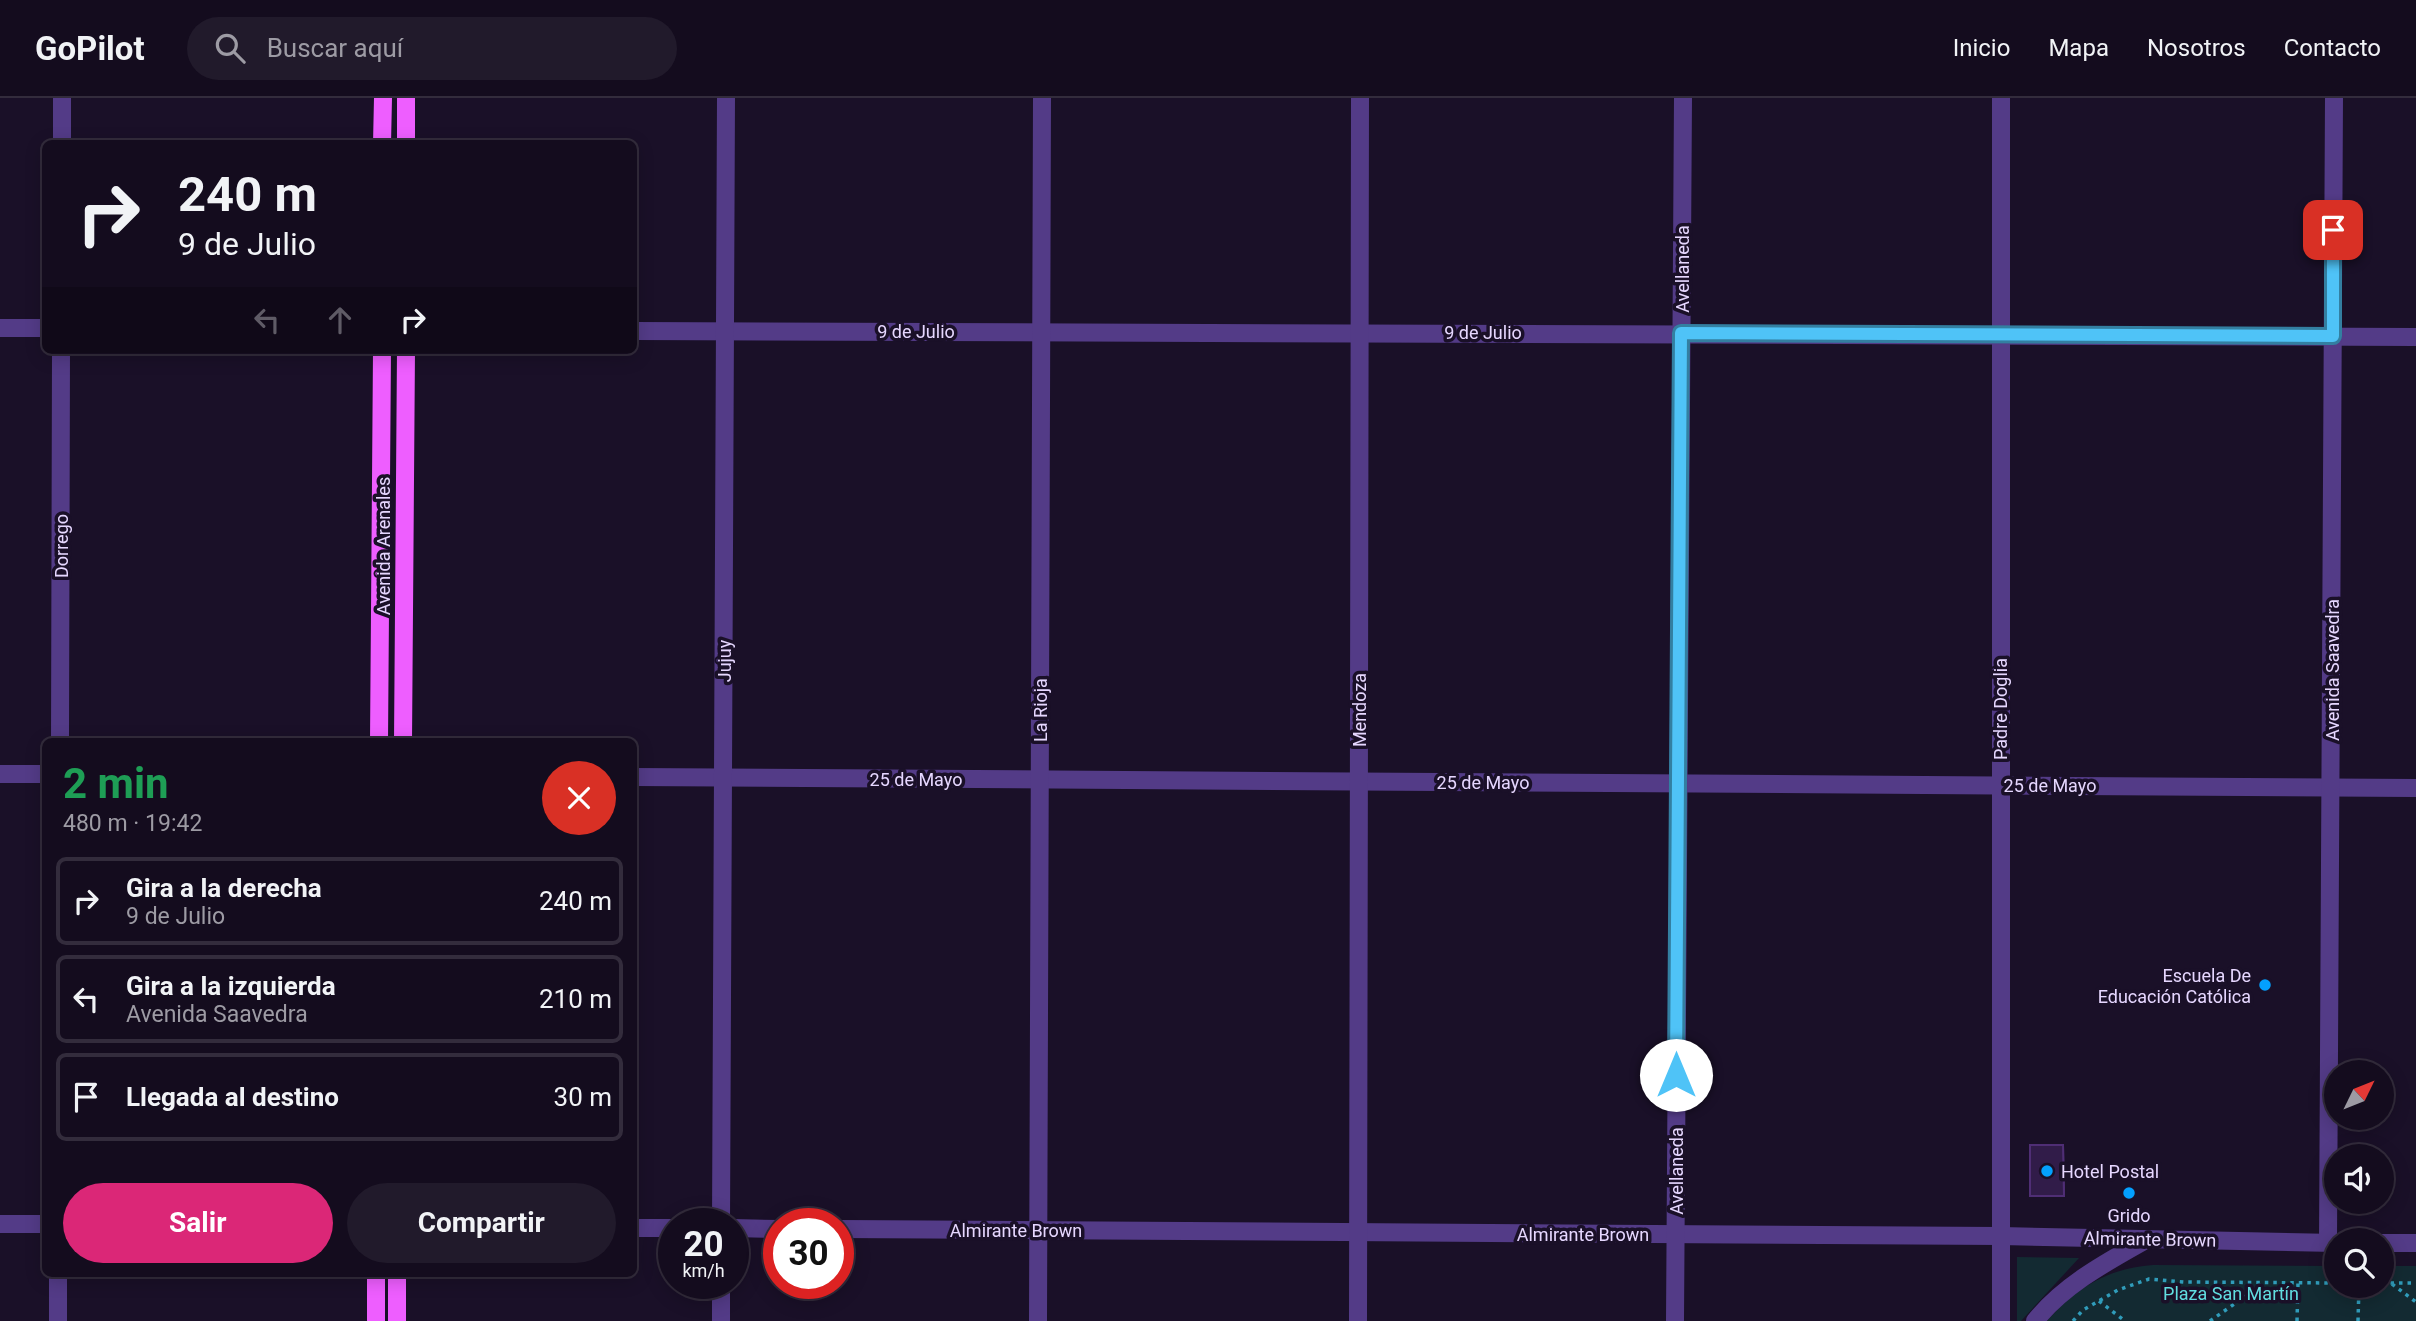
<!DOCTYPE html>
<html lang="es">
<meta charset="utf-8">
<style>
body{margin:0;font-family:Roboto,sans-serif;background:#211a2b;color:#f1f3f6;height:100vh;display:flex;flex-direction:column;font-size:26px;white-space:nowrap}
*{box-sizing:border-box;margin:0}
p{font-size:23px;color:#9d9ba4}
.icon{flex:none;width:38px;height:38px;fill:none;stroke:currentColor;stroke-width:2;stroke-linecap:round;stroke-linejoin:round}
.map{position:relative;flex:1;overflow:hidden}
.details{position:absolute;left:42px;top:640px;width:595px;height:539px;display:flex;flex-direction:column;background:#140c1e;border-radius:10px;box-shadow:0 4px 18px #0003,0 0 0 2px #332c3c}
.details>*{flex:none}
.top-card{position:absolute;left:42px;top:42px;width:595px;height:214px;border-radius:10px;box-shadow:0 4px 18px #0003,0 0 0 2px #332c3c;background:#140c1e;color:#f1f3f6;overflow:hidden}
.needle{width:46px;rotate:47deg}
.buttons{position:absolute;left:2324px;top:962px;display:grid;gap:14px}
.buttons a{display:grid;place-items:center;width:70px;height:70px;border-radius:50%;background:#140c1e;box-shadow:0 4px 18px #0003,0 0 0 2px #332c3c;font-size:35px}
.speed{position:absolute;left:658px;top:1110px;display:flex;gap:14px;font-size:35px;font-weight:700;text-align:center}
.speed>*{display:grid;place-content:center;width:91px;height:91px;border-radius:50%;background:#140c1e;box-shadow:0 4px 18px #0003,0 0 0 2px #332c3c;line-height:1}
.speed small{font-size:18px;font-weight:400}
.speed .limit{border:10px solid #d22;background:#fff;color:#111}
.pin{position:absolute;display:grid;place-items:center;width:60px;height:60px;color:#fff;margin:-30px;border-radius:14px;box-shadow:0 4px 10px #0006}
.me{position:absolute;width:77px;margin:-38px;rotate:0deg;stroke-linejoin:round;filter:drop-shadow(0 0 5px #0008)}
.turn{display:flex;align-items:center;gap:24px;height:147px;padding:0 21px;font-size:32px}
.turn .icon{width:91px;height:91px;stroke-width:2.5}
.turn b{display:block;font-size:49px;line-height:60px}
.lanes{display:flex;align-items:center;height:66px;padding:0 21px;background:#0003;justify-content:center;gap:35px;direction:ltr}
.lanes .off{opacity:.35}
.round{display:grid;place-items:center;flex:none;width:74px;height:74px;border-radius:37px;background:#211a2b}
.summary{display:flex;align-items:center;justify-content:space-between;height:119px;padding:0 21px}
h1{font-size:42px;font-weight:700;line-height:52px;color:#1e9e55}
.primary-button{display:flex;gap:14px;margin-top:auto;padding:14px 21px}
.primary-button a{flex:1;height:80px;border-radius:42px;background:#db2777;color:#fff;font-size:28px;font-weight:700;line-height:80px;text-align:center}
.primary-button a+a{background:#211a2b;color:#f1f3f6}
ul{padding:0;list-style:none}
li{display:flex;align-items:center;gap:21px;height:88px;margin:0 14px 10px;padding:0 7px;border:4px solid #332c3c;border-radius:10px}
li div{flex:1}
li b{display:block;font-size:26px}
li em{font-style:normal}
header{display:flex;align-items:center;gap:42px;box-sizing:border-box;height:98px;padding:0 35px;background:#140c1e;border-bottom:2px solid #332c3c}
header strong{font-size:33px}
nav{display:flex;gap:38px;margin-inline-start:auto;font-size:24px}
.search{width:490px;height:63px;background:#211a2b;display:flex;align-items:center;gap:18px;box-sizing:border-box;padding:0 24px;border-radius:38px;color:#9d9ba4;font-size:26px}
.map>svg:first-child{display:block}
.green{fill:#132a32}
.building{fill:#311c49;stroke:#4f2e75;stroke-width:2}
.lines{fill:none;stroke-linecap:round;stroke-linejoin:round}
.path{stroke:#309cba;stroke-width:3.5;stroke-dasharray:3.5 5;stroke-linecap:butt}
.minor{stroke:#533b87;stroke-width:18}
.major{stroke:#ee5eff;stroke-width:18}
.route-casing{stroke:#337fa1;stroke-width:18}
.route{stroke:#4fc3f7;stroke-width:12}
.poi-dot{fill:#03a0fe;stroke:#1a1028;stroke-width:2.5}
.labels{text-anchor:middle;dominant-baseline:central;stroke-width:7;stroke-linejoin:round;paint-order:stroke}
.street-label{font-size:18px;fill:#e6d7ff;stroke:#1a1028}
.poi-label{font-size:18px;fill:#e6d7ff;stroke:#1a1028;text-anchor:end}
.park-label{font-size:18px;fill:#61dde0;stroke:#1a1028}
</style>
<header>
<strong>GoPilot</strong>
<div class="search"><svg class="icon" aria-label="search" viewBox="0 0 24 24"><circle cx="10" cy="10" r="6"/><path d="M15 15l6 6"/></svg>Buscar aquí</div>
<nav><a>Inicio</a><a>Mapa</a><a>Nosotros</a><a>Contacto</a></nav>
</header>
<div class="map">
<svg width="2416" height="1223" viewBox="0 0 2416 1223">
<rect width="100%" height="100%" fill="#1a1028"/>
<g class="green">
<path d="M2017,1159L2079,1160L2021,1223H2017Z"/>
<path d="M2153,1167L2336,1168V1188H2382V1168H2416V1223H2047C2076,1190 2108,1170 2153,1167Z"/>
</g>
<g class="building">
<path d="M2030,1047H2063L2064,1098H2030Z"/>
<path d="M2030,1047H2063L2064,1098H2030Z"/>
</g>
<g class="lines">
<g class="path">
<path d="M2382,1185H2416"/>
<path d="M2392,1186L2416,1204"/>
<path d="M2099,1203L2125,1223"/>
<path d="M2073,1223L2083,1212L2118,1192L2149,1181L2184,1184L2336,1185"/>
<path d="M2210,1223L2263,1186"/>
<path d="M2297,1223L2298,1185"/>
<path d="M2358,1223L2359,1188"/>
</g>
<g class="minor">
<path d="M62,46V0"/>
<path d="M0,230H46"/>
<path d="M634,233L2416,239"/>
<path d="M60,644L61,252"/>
<path d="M0,676H46"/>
<path d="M634,679L2416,690"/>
<path d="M721,1125L726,0"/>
<path d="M0,1126H46"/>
<path d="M634,1130H674"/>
<path d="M733,1130L779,1131"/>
<path d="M838,1131L2001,1138L2336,1145"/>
<path d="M2328,1145L2334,0"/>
<path d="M2382,1145H2416"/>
<path d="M58,1223V1176"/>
<path d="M721,1223V1185"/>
<path d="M1038,1223L1042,0"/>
<path d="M1358,1223L1360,0"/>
<path d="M1675,1223L1683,0"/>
<path d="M2001,1223V0"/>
<path d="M2035,1223C2064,1187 2105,1165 2144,1143"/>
</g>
<g class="major">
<path d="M382,46L383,0"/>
<path d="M406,46V0"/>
<path d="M379,644L382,252"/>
<path d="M403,644L406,252"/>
<path d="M376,1223V1176"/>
<path d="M397,1223V1176"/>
</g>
</g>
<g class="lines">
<defs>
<path id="route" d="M1676,977L1681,235L2333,238V132"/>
</defs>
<use href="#route" class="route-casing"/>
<use href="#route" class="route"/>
</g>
<g class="poi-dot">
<circle cx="2265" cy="887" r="7"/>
<circle cx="2047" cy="1073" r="7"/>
<circle cx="2129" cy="1095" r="7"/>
</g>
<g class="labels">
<g class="street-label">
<text transform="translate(1682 171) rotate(-90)">Avellaneda</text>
<text x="916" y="233">9 de Julio</text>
<text x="1483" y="234">9 de Julio</text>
<text transform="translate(61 448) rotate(-90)">Dorrego</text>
<text transform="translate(383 448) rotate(-90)">Avenida Arenales</text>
<text transform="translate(724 563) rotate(-90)">Jujuy</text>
<text transform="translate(2332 572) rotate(-90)">Avenida Saavedra</text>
<text transform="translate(2000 611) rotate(-90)">Padre Doglia</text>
<text transform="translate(1040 612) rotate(-90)">La Rioja</text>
<text transform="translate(1359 612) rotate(-90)">Mendoza</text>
<text x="916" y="681">25 de Mayo</text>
<text x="1483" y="684">25 de Mayo</text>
<text x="2050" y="687">25 de Mayo</text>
<text transform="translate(1676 1073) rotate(-90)">Avellaneda</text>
<text x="1016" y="1132">Almirante Brown</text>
<text x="1583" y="1136">Almirante Brown</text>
<text transform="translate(2150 1141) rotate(1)">Almirante Brown</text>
</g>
<g class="poi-label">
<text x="2251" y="877">Escuela De<tspan x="2251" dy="21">Educación Católica</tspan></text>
<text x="2061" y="1073" text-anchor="start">Hotel Postal</text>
<text x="2129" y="1117" text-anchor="middle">Grido</text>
</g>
<g class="park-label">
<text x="2231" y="1195">Plaza San Martín</text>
</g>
</g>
</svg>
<div class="buttons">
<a><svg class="needle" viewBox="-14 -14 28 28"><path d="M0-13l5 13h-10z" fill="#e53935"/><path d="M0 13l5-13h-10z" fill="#9d9ba4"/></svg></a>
<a><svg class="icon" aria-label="sound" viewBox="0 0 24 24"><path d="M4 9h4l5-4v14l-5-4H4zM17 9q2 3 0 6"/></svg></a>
<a><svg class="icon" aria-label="search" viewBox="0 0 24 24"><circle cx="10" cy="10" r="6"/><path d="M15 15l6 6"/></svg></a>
</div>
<div class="speed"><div>20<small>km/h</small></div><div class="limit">30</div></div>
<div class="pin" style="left:2333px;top:132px;background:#d93025"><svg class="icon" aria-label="arrive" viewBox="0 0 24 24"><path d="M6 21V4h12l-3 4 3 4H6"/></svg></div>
<svg class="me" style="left:1676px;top:977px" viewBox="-20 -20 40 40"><circle r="19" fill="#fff"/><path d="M0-13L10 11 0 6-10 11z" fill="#4fc3f7"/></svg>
<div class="top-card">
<div class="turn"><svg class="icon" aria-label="right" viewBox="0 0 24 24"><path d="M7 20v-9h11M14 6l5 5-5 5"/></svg><div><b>240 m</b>9 de Julio</div></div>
<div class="lanes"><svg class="icon off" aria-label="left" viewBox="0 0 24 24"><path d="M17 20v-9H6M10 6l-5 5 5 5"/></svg><svg class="icon off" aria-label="ahead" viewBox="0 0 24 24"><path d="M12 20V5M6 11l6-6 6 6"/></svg><svg class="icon" aria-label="right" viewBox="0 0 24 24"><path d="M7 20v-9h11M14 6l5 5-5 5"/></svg></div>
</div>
<section class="details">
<div class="summary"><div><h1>2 min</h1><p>480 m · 19:42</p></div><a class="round" style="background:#d93025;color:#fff"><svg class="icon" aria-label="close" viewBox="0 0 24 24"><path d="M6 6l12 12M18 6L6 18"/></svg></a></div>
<ul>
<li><svg class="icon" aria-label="right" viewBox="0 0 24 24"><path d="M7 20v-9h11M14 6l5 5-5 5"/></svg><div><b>Gira a la derecha</b><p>9 de Julio</p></div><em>240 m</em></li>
<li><svg class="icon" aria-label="left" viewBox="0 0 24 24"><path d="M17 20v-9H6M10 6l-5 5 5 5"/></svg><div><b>Gira a la izquierda</b><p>Avenida Saavedra</p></div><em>210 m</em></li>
<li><svg class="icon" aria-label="arrive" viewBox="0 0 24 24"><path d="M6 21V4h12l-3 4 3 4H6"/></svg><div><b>Llegada al destino</b></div><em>30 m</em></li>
</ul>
<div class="primary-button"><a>Salir</a><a>Compartir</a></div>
</section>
</div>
